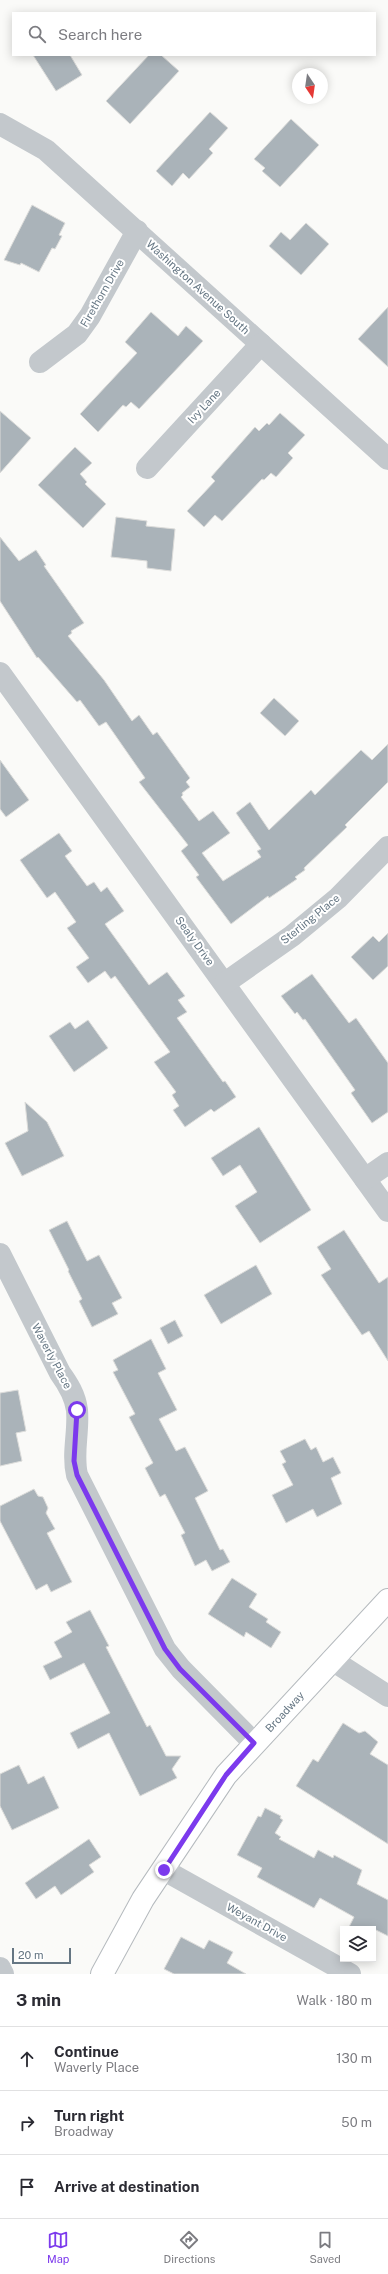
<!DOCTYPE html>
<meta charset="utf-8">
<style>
:root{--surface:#fff;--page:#f7f7f7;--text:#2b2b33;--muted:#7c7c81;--line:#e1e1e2;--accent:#7c3aed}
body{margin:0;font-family:"Public Sans",sans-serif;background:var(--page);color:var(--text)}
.controls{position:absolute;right:12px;bottom:12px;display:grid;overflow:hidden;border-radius:0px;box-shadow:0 2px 10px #0003}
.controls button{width:36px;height:36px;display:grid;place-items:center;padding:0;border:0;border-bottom:1px solid var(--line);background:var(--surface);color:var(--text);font:20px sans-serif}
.compass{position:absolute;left:292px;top:68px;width:36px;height:36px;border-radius:50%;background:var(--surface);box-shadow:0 2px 10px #0003;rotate:167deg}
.scale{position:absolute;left:12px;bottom:10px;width:59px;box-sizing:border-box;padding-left:4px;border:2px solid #657683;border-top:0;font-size:11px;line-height:14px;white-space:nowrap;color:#657683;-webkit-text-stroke:3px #fff;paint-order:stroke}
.stop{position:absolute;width:12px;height:12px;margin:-9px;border:3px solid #7c3aed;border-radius:50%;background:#fff}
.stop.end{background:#7c3aed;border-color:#fff;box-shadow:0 1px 4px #0008}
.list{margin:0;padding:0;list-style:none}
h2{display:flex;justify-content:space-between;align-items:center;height:52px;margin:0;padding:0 16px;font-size:17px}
h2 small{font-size:13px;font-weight:400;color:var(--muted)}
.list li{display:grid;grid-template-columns:26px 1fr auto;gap:12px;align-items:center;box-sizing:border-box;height:64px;padding:0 16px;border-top:1px solid var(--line)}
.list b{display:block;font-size:15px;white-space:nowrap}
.list p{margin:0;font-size:13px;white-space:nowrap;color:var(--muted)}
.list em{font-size:13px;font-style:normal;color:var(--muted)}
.icon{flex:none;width:22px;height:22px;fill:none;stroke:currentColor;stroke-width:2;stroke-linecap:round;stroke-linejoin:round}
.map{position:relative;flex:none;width:388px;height:1974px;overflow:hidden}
.search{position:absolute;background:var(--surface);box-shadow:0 2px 10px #0003;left:12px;right:12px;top:12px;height:44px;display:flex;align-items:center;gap:10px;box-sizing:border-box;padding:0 14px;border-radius:0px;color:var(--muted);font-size:15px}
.sheet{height:244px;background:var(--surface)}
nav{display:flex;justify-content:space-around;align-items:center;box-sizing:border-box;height:56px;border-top:1px solid var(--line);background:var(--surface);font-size:11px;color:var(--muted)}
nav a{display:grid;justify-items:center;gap:2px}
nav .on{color:var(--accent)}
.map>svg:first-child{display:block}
</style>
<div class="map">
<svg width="388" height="1974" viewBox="0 0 388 1974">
<rect width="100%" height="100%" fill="#fafaf8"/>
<g fill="#aab3b9" stroke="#dcdcda">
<path d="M33 55H70L82 75 56 91Z"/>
<path d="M149 55H161L179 71 130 124 106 101Z"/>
<path d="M210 112 228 128 209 149 213 153 189 179 183 173 172 186 156 171Z"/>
<path d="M291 119 319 145 280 187 262 171 265 168 254 159Z"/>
<path d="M32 205 65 223 59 235 62 236 55 249 52 248 39 272 21 263 20 265 4 260Z"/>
<path d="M306 223 329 244 301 275 269 246 281 232 290 240Z"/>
<path d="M388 307V367L358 339Z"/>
<path d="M151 312 178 336 186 326 203 341 139 409 131 402 126 407 123 405 98 432 80 414 137 353 125 342Z"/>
<path d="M0 411 31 438 0 473Z"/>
<path d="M280 413 305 435 288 453 293 458 276 477 271 473 264 480 262 479 222 521 215 515 204 527 187 511 215 481 211 477 255 427 259 431 267 423 269 425Z"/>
<path d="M75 447 92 463 80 474 87 482 85 484 106 504 83 528 38 485Z"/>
<path d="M116 517 147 521 146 526 175 529 171 571 147 568V561L111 557Z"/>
<path d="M0 537 19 561 36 550 46 565 44 566 84 623 71 631 72 633 68 636 104 680 132 721 139 715 153 735 157 732 190 778 186 782 190 787 182 793 183 795 181 797 199 821 213 811 230 833 202 853 223 881 261 857 257 851 261 849 236 813 250 802 269 830 311 790 315 795 361 750 372 760 388 744V782L345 825 347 827 304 868 305 870 295 877 297 879 269 898 268 896 231 924 196 877 199 875 181 851 188 845 139 782 145 778 106 722 99 726 80 700 77 702 38 657 37 658 0 601Z"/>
<path d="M274 698 299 721 285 736 260 713Z"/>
<path d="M0 760 29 800 6 817 0 809Z"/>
<path d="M59 833 72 851 65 856 87 886 94 882 101 892 107 887 124 911 105 924 149 985 167 972 185 996 178 1000 187 1012 177 1018 223 1082 225 1081 236 1097 214 1112 211 1109 185 1127 173 1110 179 1106 172 1095 176 1092 154 1062 170 1052 115 976 111 979 105 971 88 983 76 967 89 958 67 928 76 922 55 892 47 898 20 860Z"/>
<path d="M388 933V966L373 980 351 957 373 936 379 942Z"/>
<path d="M312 974 349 1023 356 1018 388 1063V1112L372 1123 351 1093 355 1090 305 1019 303 1020 297 1012 295 1014 281 996Z"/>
<path d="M88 1020 108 1048 74 1072 49 1036 70 1022 75 1029Z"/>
<path d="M25 1102 47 1122 64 1156 22 1176 5 1143 28 1131Z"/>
<path d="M259 1127 311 1210 260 1243 235 1206 257 1192 240 1165 223 1176 211 1158Z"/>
<path d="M67 1221 87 1261 99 1255 122 1298 112 1303 118 1314 92 1327 79 1301 82 1299 68 1271 69 1270 49 1230Z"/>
<path d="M344 1230 379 1283 388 1277V1361L369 1331 362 1335 321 1275 331 1269 317 1247Z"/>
<path d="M256 1265 272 1294 221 1324 204 1295Z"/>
<path d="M175 1320 183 1336 168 1344 160 1328Z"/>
<path d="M151 1339 166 1369 158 1373 177 1410 159 1419 176 1451 185 1447 208 1491 195 1498 220 1550 223 1549 230 1562 212 1571 206 1560 195 1566 181 1535 185 1533 165 1494 160 1497 145 1468 153 1463 129 1417 135 1414 113 1372 118 1370 113 1360Z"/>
<path d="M18 1390 26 1431 16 1433 22 1461 0 1466V1393Z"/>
<path d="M305 1439 311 1450 316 1447 323 1462 333 1457 341 1473 331 1478 342 1504 317 1517 313 1509 286 1523 272 1495 293 1485 282 1464 286 1462 280 1451Z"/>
<path d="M34 1489 38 1496 43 1497 48 1508 46 1513 55 1529 47 1533 72 1582 51 1592 47 1584 36 1590 0 1521V1506Z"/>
<path d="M232 1578 257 1594 249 1607 268 1619 266 1622 281 1632 271 1648 246 1632 244 1637 208 1614Z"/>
<path d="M90 1610 109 1646 106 1647 147 1727 150 1725 166 1756H181L172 1769 177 1778 140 1796 109 1733 78 1749 70 1733 110 1713 84 1663 50 1680 43 1666 62 1657 54 1642 72 1632 66 1622Z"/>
<path d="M343 1723 359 1733 365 1731 378 1742 370 1754 388 1765V1844L296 1786 313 1759 318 1762Z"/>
<path d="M19 1765 28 1784 44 1776 59 1808 12 1830 0 1806V1774Z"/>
<path d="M265 1808 281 1816 280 1818 283 1820 275 1833 281 1837 279 1839 314 1858 318 1850 333 1858 334 1855 362 1870 357 1884 388 1900V1936L374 1929H348L354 1917 320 1898 314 1908 257 1877 262 1868 237 1855 258 1816 261 1817Z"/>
<path d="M89 1839 101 1857 89 1865 94 1872 61 1895 55 1886 36 1899 25 1883Z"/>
<path d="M181 1937 204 1949 209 1940 233 1952 227 1963 246 1974H174L164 1969Z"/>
</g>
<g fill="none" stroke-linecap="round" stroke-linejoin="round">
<g stroke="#b5babe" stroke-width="24">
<g id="major">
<path id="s1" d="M102 1974 143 1899 226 1775 388 1600"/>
</g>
</g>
<g stroke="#c3c8cc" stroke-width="22">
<path d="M0 124 46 150 388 459"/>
<path d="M40 362 77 334 90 316 137 231"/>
<path d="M147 468 261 344"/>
<path d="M0 673 388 1211"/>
<path d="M225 983 292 936 338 898 388 847"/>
<path d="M365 1179 388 1163"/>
<path d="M0 1254 60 1373C68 1384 75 1395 77 1410 79 1432 72 1453 77 1475L165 1649 181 1669 254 1743"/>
<path d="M332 1660 388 1696"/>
<path d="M164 1870 350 1974"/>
<path d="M0 1968 3 1974"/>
</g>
<use href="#major" stroke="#fff" stroke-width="22"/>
</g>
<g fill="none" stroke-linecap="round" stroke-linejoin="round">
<path stroke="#7c3aed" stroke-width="5" d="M77 1410 74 1461 77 1475 165 1649 180 1669 254 1743 226 1775 164 1870"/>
</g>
<g text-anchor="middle" stroke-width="4" stroke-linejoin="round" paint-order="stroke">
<g font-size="11" fill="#657683" stroke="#fff">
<text transform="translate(198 287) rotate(42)" y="4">Washington Avenue South</text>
<text transform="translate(102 293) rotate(-60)" y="4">Firethorn Drive</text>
<text transform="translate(204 406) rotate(-47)" y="4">Ivy Lane</text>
<text transform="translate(310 919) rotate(-39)" y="4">Sterling Place</text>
<text transform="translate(195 941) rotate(54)" y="4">Sealy Drive</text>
<text transform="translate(52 1356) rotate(62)" y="4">Waverly Place</text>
<text dy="4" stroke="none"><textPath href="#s1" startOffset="321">Broadway</textPath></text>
<text transform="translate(257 1922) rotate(29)" y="4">Weyant Drive</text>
</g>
</g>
</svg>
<div class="controls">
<button><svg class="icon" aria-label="layers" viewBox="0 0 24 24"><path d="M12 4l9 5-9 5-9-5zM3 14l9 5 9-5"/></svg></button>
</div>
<svg class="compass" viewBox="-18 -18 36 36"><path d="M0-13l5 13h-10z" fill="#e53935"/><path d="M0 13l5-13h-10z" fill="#7c7c81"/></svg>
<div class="scale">20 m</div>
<div class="stop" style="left:77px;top:1410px"></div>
<div class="stop end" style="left:164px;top:1870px"></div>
<div class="search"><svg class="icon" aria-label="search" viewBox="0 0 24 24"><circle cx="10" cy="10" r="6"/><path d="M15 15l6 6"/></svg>Search here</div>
</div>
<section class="sheet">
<h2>3 min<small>Walk · 180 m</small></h2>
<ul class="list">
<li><svg class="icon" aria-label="ahead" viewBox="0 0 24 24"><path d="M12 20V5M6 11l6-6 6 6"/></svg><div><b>Continue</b><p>Waverly Place</p></div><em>130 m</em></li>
<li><svg class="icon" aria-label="right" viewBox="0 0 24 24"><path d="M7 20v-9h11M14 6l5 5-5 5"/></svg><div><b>Turn right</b><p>Broadway</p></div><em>50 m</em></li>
<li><svg class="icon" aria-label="arrive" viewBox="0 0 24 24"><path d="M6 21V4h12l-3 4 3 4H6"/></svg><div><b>Arrive at destination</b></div></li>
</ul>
</section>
<nav>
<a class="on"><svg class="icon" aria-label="map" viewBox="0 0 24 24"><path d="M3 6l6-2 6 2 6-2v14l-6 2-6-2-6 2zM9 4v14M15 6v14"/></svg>Map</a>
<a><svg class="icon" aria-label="directions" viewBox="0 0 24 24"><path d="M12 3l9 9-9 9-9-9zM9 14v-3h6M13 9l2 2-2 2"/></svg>Directions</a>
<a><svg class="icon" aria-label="saved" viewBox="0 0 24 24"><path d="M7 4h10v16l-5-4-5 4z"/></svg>Saved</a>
</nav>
